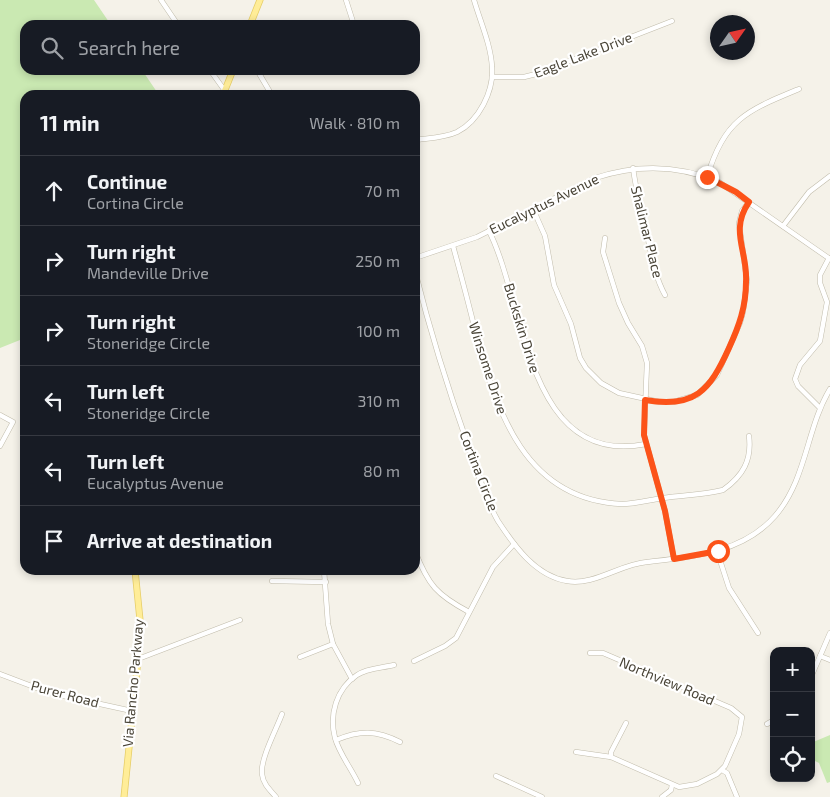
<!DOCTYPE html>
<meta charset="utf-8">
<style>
:root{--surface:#171b24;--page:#242831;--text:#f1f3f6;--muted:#9ea1a6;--line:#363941}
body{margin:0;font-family:"Exo 2",sans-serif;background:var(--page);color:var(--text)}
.controls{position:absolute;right:15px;bottom:15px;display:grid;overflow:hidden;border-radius:10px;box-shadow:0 2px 8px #0003}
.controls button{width:45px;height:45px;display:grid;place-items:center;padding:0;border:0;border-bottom:1px solid var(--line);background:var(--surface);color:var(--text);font:25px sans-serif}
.compass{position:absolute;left:710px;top:15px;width:45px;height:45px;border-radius:50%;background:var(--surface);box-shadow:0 2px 8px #0003;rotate:56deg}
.stop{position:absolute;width:15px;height:15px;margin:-11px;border:4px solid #fc5319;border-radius:50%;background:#fff}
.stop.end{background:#fc5319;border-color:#fff;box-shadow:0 1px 5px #0008}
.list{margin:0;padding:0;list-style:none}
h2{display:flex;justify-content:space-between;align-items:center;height:65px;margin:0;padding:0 20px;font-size:21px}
h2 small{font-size:16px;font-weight:400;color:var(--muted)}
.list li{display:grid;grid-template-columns:32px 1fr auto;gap:15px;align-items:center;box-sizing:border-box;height:70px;padding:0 20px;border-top:1px solid var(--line)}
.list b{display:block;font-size:19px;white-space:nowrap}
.list p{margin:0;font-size:16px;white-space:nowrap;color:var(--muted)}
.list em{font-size:16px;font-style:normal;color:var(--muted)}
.icon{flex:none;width:28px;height:28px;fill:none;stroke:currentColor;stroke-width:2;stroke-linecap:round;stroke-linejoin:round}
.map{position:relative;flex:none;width:830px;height:797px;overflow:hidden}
.search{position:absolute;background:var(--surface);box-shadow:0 2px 8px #0003;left:20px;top:20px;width:400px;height:55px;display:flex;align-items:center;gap:12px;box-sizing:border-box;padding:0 18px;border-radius:15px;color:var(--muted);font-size:19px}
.panel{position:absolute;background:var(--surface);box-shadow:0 2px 8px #0003;left:20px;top:90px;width:400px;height:485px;border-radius:15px}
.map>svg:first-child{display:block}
</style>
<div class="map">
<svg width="830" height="797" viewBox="0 0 830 797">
<rect width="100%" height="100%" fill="#f5f2e9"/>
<g fill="#cae9b2">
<path d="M0 0H94L111 25H25V70H142L159 95H25V338L0 348Z"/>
<path d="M830 735V782L827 783 819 763 811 759V743Z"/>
</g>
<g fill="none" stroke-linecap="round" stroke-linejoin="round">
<g stroke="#c1bcab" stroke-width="5.5">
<g id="minor">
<path d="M161 0 178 25"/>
<path d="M346 0 354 25"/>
<path d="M210 70 225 91"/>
<path d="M257 70 270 92"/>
<path d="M492 77H524L536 74 672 21"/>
<path d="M415 140C429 138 444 138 457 132 479 121 494 91 492 67 491 45 480 21 474 0"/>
<path d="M633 168C636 190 640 206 645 226 651 250 653 273 665 295"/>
<path d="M707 177C725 119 746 111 799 89"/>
<path d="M533 209 545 236 554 285 571 324 580 358 586 368 601 383 619 393 660 402H673L697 395 717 375 740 323 743 312 747 281 739 223 742 211 749 202"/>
<path d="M783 226 809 192 830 176"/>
<path d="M489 231C526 304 526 468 646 444"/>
<path d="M605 238 603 252 619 303 628 323 642 346 647 363 644 435 665 511 674 559"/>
<path d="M453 246C461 275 469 305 476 334 497 412 525 500 622 504 635 504 649 500 663 498 683 495 703 495 723 490 743 476 752 460 749 436"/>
<path d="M415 258 477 237 595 178C637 164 677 164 719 182L830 259"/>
<path d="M415 271C430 331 448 389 469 448 478 472 485 499 498 521 515 547 536 576 567 581 594 586 620 564 647 562 692 557 743 553 775 516 807 479 806 429 830 389"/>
<path d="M820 408 798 386 795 379 800 365 820 341 827 302 820 283V275L829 258"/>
<path d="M0 415 13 422 0 446"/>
<path d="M415 551C428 585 437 595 469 612"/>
<path d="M717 551 729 588 758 633"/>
<path d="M324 570 328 624 333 644 352 679"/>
<path d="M272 581 326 582"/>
<path d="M590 653H603L731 708 742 717 739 734 725 766 717 774 697 784 679 787 611 757V752L626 723"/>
<path d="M820 656 830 660"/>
<path d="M300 657 333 644"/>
<path d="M138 659 240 620"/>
<path d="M414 661 445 646 456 638 493 567 514 544"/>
<path d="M0 674 50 693 132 711"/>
<path d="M811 677 830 633"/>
<path d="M767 724 774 720"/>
<path d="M336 740C360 730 376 730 400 742"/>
<path d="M576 752 611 757"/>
<path d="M722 770 727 773 737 797"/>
<path d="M496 776 542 797"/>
<path d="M358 783C351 768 339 753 335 738 329 715 336 689 357 675 367 668 382 668 394 665"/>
<path d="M276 797C270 790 263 784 262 774 260 759 277 728 282 714"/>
<path d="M662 797 671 790 672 785"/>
</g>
</g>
<g stroke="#e6cd66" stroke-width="7">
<g id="major">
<path d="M250 25 260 0"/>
<path d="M223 95 233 70"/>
<path d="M124 797 138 659 140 620 135 570"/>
</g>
</g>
<use href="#minor" stroke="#fff" stroke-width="4.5"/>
<use href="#major" stroke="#ffed98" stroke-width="5.5"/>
</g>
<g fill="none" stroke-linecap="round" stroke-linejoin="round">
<path stroke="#fc5319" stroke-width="6" d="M707 177 736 192 749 202C729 231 748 251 746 282 746 307 739 326 729 348 710 390 695 409 645 400L644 435 665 511 674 559 718 551"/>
</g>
<g text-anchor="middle" stroke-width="4.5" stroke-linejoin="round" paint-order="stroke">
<g font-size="14" fill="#494437" stroke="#fff">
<text transform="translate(583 55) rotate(-21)" y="5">Eagle Lake Drive</text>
<text transform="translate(544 204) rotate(-26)" y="5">Eucalyptus Avenue</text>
<text transform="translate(647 232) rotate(76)" y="5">Shalimar Place</text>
<text transform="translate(522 328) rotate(73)" y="5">Buckskin Drive</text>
<text transform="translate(488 368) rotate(72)" y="5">Winsome Drive</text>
<text transform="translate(479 471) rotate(69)" y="5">Cortina Circle</text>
<text transform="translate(667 681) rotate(23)" y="5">Northview Road</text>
<text transform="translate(133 683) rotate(-85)" y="5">Via Rancho Parkway</text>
<text transform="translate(65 694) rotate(15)" y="5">Purer Road</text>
</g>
</g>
</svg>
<div class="controls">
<button>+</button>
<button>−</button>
<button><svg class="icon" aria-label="locate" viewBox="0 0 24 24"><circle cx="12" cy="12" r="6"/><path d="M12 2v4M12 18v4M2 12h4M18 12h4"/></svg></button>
</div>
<svg class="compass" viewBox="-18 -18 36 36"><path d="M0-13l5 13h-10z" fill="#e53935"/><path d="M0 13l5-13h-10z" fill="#9ea1a6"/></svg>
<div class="stop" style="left:718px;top:551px"></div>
<div class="stop end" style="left:707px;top:177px"></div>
<div class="search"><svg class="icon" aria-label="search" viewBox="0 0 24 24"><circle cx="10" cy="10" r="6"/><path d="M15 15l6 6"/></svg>Search here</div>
<section class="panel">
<h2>11 min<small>Walk · 810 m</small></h2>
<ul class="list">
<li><svg class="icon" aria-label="ahead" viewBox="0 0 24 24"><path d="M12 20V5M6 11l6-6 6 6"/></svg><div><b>Continue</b><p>Cortina Circle</p></div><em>70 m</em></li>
<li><svg class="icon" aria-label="right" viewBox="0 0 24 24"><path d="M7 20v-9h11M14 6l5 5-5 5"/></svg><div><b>Turn right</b><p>Mandeville Drive</p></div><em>250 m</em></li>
<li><svg class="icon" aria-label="right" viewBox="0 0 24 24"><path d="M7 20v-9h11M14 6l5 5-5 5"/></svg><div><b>Turn right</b><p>Stoneridge Circle</p></div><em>100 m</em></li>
<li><svg class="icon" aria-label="left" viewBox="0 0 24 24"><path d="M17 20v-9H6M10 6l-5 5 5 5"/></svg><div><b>Turn left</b><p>Stoneridge Circle</p></div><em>310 m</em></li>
<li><svg class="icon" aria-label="left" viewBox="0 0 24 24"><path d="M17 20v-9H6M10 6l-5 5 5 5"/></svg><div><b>Turn left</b><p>Eucalyptus Avenue</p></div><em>80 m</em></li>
<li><svg class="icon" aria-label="arrive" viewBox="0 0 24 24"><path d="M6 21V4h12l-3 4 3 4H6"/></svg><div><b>Arrive at destination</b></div></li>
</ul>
</section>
</div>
